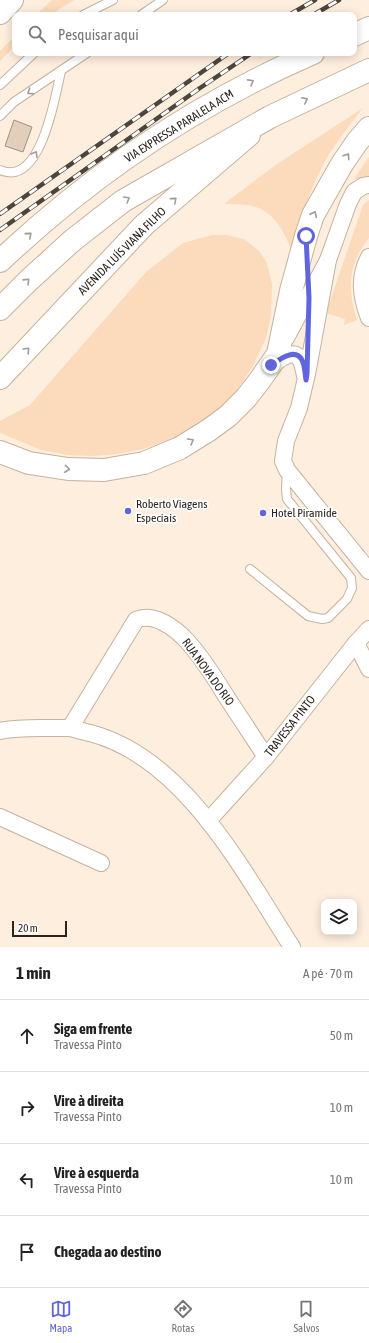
<!DOCTYPE html>
<html lang="pt">
<meta charset="utf-8">
<style>
:root{--surface:#fff;--page:#f2f2f2;--text:#222;--muted:#767676;--line:#e0e0e0;--accent:#6165dd}
body{margin:0;font-family:"Asap Condensed",sans-serif;background:var(--page);color:var(--text)}
.controls{position:absolute;right:12px;bottom:12px;display:grid;overflow:hidden;border-radius:8px;box-shadow:0 2px 10px #0003}
.controls button{width:36px;height:36px;display:grid;place-items:center;padding:0;border:0;border-bottom:1px solid var(--line);background:var(--surface);color:var(--text);font:20px sans-serif}
.scale{position:absolute;left:12px;bottom:10px;width:55px;box-sizing:border-box;padding-left:4px;border:2px solid #2b241d;border-top:0;font-size:11px;line-height:14px;white-space:nowrap;color:#2b241d;-webkit-text-stroke:3px #fefefe;paint-order:stroke}
.stop{position:absolute;width:12px;height:12px;margin:-9px;border:3px solid #6165dd;border-radius:50%;background:#fff}
.stop.end{background:#6165dd;border-color:#fff;box-shadow:0 1px 4px #0008}
.list{margin:0;padding:0;list-style:none}
h2{display:flex;justify-content:space-between;align-items:center;height:52px;margin:0;padding:0 16px;font-size:17px}
h2 small{font-size:13px;font-weight:400;color:var(--muted)}
.list li{display:grid;grid-template-columns:26px 1fr auto;gap:12px;align-items:center;box-sizing:border-box;height:72px;padding:0 16px;border-top:1px solid var(--line)}
.list b{display:block;font-size:15px;white-space:nowrap}
.list p{margin:0;font-size:13px;white-space:nowrap;color:var(--muted)}
.list em{font-size:13px;font-style:normal;color:var(--muted)}
.icon{flex:none;width:22px;height:22px;fill:none;stroke:currentColor;stroke-width:2;stroke-linecap:round;stroke-linejoin:round}
.map{position:relative;flex:none;width:369px;height:947px;overflow:hidden}
.search{position:absolute;background:var(--surface);box-shadow:0 2px 10px #0003;left:12px;right:12px;top:12px;height:44px;display:flex;align-items:center;gap:10px;box-sizing:border-box;padding:0 14px;border-radius:8px;color:var(--muted);font-size:15px}
.sheet{height:340px;background:var(--surface)}
nav{display:flex;justify-content:space-around;align-items:center;box-sizing:border-box;height:56px;border-top:1px solid var(--line);background:var(--surface);font-size:11px;color:var(--muted)}
nav a{display:grid;justify-items:center;gap:2px}
nav .on{color:var(--accent)}
.map>svg:first-child{display:block}
</style>
<div class="map">
<svg width="369" height="947" viewBox="0 0 369 947">
<rect width="100%" height="100%" fill="#feeede"/>
<g fill="#fbdbbb">
<path d="M52 0H74L50 15H36Z"/>
<path d="M15 36V46L0 61V51Z"/>
<path d="M363 108C348 127 332 147 321 169 307 196 300 224 293 254 284 231 274 209 247 205 240 204 232 204 224 204L277 164Z"/>
<path d="M369 157V177L354 179Z"/>
<path d="M369 200V238C348 263 347 290 357 320L344 325 345 319 326 313 363 205Z"/>
<path d="M212 235H226L244 239 259 251 267 263 272 284 271 316 266 338 254 364 235 394 208 419 175 438 143 449 118 454 92 456 68 455 41 450 0 433V421L30 405 146 272 183 243Z"/>
</g>
<path fill="#e2cebb" stroke="#a3917e" d="M14 120 32 127 23 152 5 146Z"/>
<g fill="none" stroke-linecap="round" stroke-linejoin="round">
<g stroke="#c5b29f" stroke-width="10">
<g id="service">
<path d="M83 15 113 0"/>
<path d="M141 15 163 0"/>
<path d="M0 85 34 53"/>
<path d="M0 116 14 102 87 53"/>
<path d="M0 170C41 188 55 97 61 71"/>
<path d="M250 569 308 616 322 619 328 618 347 599 352 588 351 578 287 499 286 489 287 470"/>
</g>
</g>
<g stroke="#c5b29f" stroke-width="18">
<g id="minor">
<path d="M369 257C358 277 361 297 369 318"/>
<path d="M328 260 307 374 299 408 286 441 283 461 287 470 369 571"/>
<path d="M286 338 328 260 348 204 354 192 363 186 369 185"/>
<path d="M271 365C292 351 300 347 305 376"/>
<path d="M356 643 369 669"/>
<path d="M70 728 136 620C154 612 175 628 187 641 201 656 213 675 224 693 238 714 252 736 266 757"/>
<path d="M0 731C14 728 28 728 42 728 51 728 61 728 70 728 76 729 84 732 90 733 184 757 243 871 292 947"/>
<path d="M0 817 101 863"/>
<path d="M208 821 266 757 356 643 369 629"/>
</g>
</g>
<g stroke="#c5b29f" stroke-width="24">
<g id="secondary">
<path d="M354 35 369 28"/>
<path d="M0 261C91 175 198 103 313 53"/>
<path d="M0 378 144 225 249 135"/>
</g>
</g>
<g stroke="#c5b29f" stroke-width="24">
<g id="trunk">
<path d="M0 13 12 0"/>
<path d="M0 309 29 280 73 240 123 201 270 117 369 70"/>
<path d="M0 452 29 463 68 469 104 470 144 463 180 448 209 430 228 416 246 398 260 380 278 354 291 291 306 236 313 215 342 164 357 142 369 128"/>
</g>
</g>
<use href="#service" stroke="#fff" stroke-width="8"/>
<use href="#minor" stroke="#fff" stroke-width="16"/>
<use href="#secondary" stroke="#fff" stroke-width="22"/>
<use href="#trunk" stroke="#fff" stroke-width="22"/>
<g stroke="#4d453c" stroke-width="4.5">
<g id="rail">
<path d="M289 15 315 0"/>
<path d="M313 15 339 0"/>
<path d="M0 214 229 53"/>
<path d="M0 230 200 88 252 53"/>
</g>
</g>
<use href="#rail" stroke="#fefefe" stroke-width="3" stroke-dasharray="9" stroke-linecap="butt"/>
</g>
<defs><path id="oneway-chevron" d="M-2-3.5L2.5 0L-2 3.5" fill="none" stroke-width="1.6" stroke-linecap="round" stroke-linejoin="round"/></defs>
<g stroke="#a09c99">
<use href="#oneway-chevron" transform="translate(251 82) rotate(-29)"/>
<use href="#oneway-chevron" transform="translate(30 92) rotate(146)"/>
<use href="#oneway-chevron" transform="translate(305 100) rotate(-26)"/>
<use href="#oneway-chevron" transform="translate(35 154) rotate(-59)"/>
<use href="#oneway-chevron" transform="translate(347 156) rotate(-56)"/>
<use href="#oneway-chevron" transform="translate(127 199) rotate(-31)"/>
<use href="#oneway-chevron" transform="translate(174 200) rotate(-41)"/>
<use href="#oneway-chevron" transform="translate(314 214) rotate(-65)"/>
<use href="#oneway-chevron" transform="translate(29 235) rotate(-41)"/>
<use href="#oneway-chevron" transform="translate(27 281) rotate(-44)"/>
<use href="#oneway-chevron" transform="translate(27 350) rotate(-47)"/>
<use href="#oneway-chevron" transform="translate(191 441) rotate(-31)"/>
<use href="#oneway-chevron" transform="translate(67 469) rotate(6)"/>
</g>
<g fill="none" stroke-linecap="round" stroke-linejoin="round">
<path stroke="#6165dd" stroke-width="5" d="M271 365C279 360 295 347 302 360 305 366 305 374 306 380L307 374 309 298 306 236"/>
</g>
<g fill="#6165dd" stroke="#fefefe" stroke-width="1.5">
<circle cx="128" cy="511" r="4"/>
<circle cx="263" cy="513" r="4"/>
</g>
<g text-anchor="middle" stroke-width="3.5" stroke-linejoin="round" paint-order="stroke">
<g font-size="12" fill="#2b241d" stroke="#fefefe">
<text transform="translate(179 126) rotate(-32)" y="4">VIA EXPRESSA PARALELA ACM</text>
<text transform="translate(122 251) rotate(-45)" y="4">AVENIDA LUÍS VIANA FILHO</text>
<text transform="translate(208 672) rotate(54)" y="4">RUA NOVA DO RIO</text>
<text transform="translate(290 726) rotate(-52)" y="4">TRAVESSA PINTO</text>
</g>
<g font-size="12" fill="#2b241d" stroke="#fefefe" text-anchor="start">
<text x="136" y="508">Roberto Viagens<tspan x="136" dy="14">Especiais</tspan></text>
<text x="271" y="517">Hotel Piramide</text>
</g>
</g>
</svg>
<div class="controls">
<button><svg class="icon" aria-label="layers" viewBox="0 0 24 24"><path d="M12 4l9 5-9 5-9-5zM3 14l9 5 9-5"/></svg></button>
</div>
<div class="scale">20 m</div>
<div class="stop" style="left:306px;top:236px"></div>
<div class="stop end" style="left:271px;top:365px"></div>
<div class="search"><svg class="icon" aria-label="search" viewBox="0 0 24 24"><circle cx="10" cy="10" r="6"/><path d="M15 15l6 6"/></svg>Pesquisar aqui</div>
</div>
<section class="sheet">
<h2>1 min<small>A pé · 70 m</small></h2>
<ul class="list">
<li><svg class="icon" aria-label="ahead" viewBox="0 0 24 24"><path d="M12 20V5M6 11l6-6 6 6"/></svg><div><b>Siga em frente</b><p>Travessa Pinto</p></div><em>50 m</em></li>
<li><svg class="icon" aria-label="right" viewBox="0 0 24 24"><path d="M7 20v-9h11M14 6l5 5-5 5"/></svg><div><b>Vire à direita</b><p>Travessa Pinto</p></div><em>10 m</em></li>
<li><svg class="icon" aria-label="left" viewBox="0 0 24 24"><path d="M17 20v-9H6M10 6l-5 5 5 5"/></svg><div><b>Vire à esquerda</b><p>Travessa Pinto</p></div><em>10 m</em></li>
<li><svg class="icon" aria-label="arrive" viewBox="0 0 24 24"><path d="M6 21V4h12l-3 4 3 4H6"/></svg><div><b>Chegada ao destino</b></div></li>
</ul>
</section>
<nav>
<a class="on"><svg class="icon" aria-label="map" viewBox="0 0 24 24"><path d="M3 6l6-2 6 2 6-2v14l-6 2-6-2-6 2zM9 4v14M15 6v14"/></svg>Mapa</a>
<a><svg class="icon" aria-label="directions" viewBox="0 0 24 24"><path d="M12 3l9 9-9 9-9-9zM9 14v-3h6M13 9l2 2-2 2"/></svg>Rotas</a>
<a><svg class="icon" aria-label="saved" viewBox="0 0 24 24"><path d="M7 4h10v16l-5-4-5 4z"/></svg>Salvos</a>
</nav>
